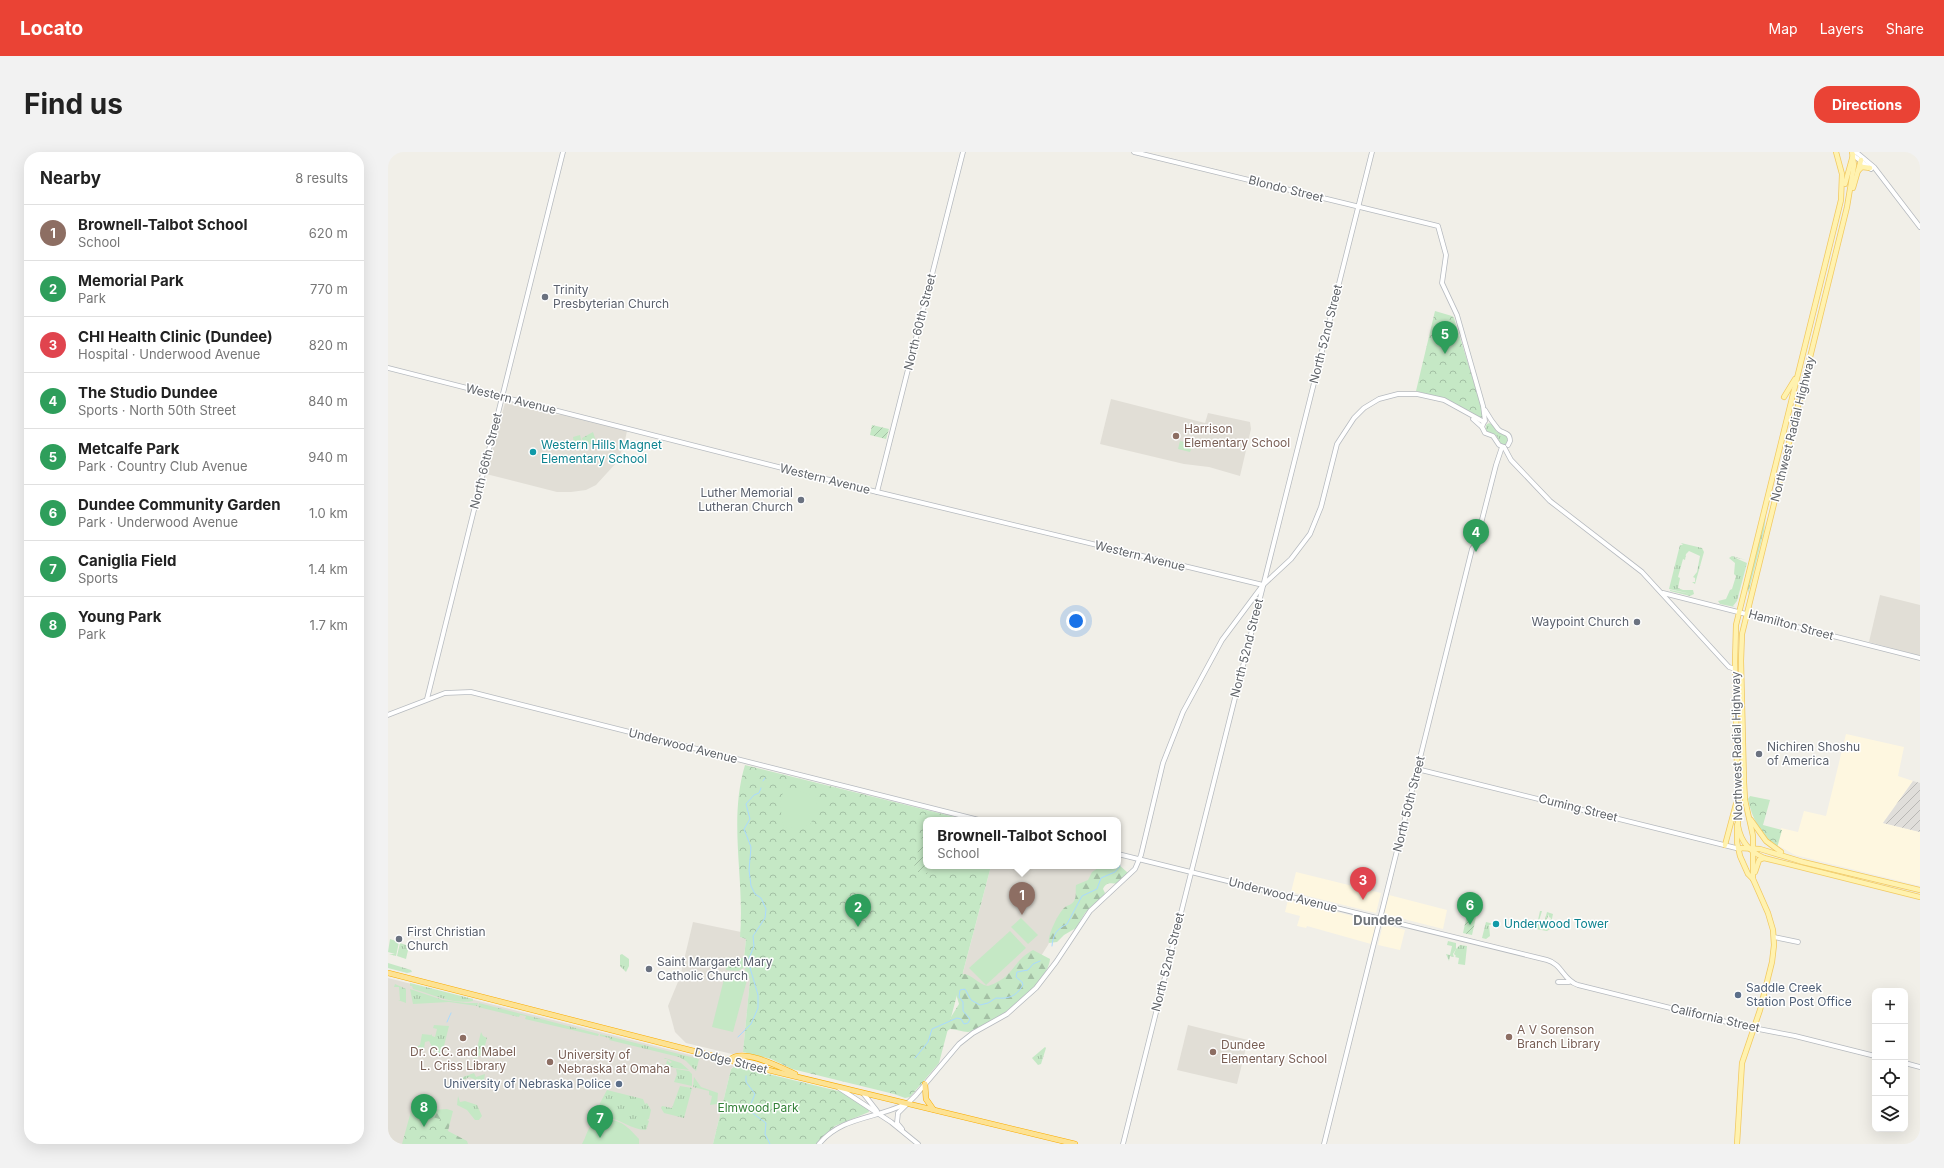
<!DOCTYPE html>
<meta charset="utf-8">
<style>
:root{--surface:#fff;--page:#f2f2f2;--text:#222;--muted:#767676;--line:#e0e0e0;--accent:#ea4335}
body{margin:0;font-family:Inter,sans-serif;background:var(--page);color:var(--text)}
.controls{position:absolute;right:12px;bottom:12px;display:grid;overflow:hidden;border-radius:8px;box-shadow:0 4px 16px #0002}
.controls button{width:36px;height:36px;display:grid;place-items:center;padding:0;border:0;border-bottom:1px solid var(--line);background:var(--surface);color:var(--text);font:20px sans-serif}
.you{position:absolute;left:688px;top:469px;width:14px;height:14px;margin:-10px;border:3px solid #fff;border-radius:50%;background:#1a73e8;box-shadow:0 0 0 6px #1a73e833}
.badge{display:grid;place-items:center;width:26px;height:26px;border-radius:50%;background:var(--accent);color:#fff;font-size:13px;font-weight:700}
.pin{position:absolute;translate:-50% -33px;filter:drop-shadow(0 1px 2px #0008)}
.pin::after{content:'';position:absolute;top:21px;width:14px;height:12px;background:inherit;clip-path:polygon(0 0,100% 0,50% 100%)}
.popup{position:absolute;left:535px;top:665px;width:198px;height:52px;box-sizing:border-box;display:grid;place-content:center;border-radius:8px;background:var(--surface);filter:drop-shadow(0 1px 3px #0005);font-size:13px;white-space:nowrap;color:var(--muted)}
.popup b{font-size:15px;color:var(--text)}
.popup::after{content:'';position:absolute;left:50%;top:100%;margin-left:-8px;border:8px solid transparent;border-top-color:var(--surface)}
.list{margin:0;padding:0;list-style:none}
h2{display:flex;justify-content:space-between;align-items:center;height:52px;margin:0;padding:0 16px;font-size:17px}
h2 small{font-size:13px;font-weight:400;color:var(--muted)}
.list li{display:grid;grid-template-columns:26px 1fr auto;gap:12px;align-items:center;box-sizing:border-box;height:56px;padding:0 16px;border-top:1px solid var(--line)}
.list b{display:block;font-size:15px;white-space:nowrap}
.list p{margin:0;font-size:13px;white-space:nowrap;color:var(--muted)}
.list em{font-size:13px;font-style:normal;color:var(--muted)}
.icon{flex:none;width:22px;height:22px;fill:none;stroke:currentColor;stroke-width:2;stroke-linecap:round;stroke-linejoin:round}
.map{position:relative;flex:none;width:1532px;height:992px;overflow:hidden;border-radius:16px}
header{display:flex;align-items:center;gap:24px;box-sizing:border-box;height:56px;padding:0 20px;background:var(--accent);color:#fff}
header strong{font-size:19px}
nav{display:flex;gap:22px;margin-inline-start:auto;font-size:14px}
.intro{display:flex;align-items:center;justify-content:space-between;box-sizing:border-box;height:96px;padding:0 24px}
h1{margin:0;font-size:28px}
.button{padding:10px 18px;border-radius:16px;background:var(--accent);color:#fff;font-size:14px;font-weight:700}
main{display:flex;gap:24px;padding:0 24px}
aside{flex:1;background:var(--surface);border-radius:16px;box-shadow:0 4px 16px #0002}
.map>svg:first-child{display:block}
</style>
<header>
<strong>Locato</strong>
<nav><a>Map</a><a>Layers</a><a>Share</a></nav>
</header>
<div class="intro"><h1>Find us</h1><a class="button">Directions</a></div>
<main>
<aside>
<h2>Nearby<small>8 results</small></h2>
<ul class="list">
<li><span class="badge" style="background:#8d6e63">1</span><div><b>Brownell-Talbot School</b><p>School</p></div><em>620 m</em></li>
<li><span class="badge" style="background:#2e9e5b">2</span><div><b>Memorial Park</b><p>Park</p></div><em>770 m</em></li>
<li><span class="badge" style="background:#e0444e">3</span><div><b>CHI Health Clinic (Dundee)</b><p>Hospital · Underwood Avenue</p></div><em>820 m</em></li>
<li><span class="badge" style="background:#2e9e5b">4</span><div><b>The Studio Dundee</b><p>Sports · North 50th Street</p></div><em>840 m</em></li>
<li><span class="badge" style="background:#2e9e5b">5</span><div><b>Metcalfe Park</b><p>Park · Country Club Avenue</p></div><em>940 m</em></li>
<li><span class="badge" style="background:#2e9e5b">6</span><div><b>Dundee Community Garden</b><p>Park · Underwood Avenue</p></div><em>1.0 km</em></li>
<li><span class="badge" style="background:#2e9e5b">7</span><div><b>Caniglia Field</b><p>Sports</p></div><em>1.4 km</em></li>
<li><span class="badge" style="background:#2e9e5b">8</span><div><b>Young Park</b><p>Park</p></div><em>1.7 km</em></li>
</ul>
</aside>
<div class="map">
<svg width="1532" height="992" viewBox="0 0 1532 992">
<defs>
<pattern id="industrial-furrows" width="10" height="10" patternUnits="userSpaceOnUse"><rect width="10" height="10" fill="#e0deda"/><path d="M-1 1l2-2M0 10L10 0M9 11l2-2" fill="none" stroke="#b9b8b5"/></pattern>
<pattern id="grass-tufts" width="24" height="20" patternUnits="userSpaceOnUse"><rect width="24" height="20" fill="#c5e8c5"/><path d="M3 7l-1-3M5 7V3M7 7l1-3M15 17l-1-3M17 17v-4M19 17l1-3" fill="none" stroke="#a3c0a4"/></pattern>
<pattern id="forest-firs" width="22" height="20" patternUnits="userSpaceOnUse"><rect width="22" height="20" fill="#c5e8c5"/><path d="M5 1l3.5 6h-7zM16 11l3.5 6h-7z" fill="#a3c0a4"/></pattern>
<pattern id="park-crowns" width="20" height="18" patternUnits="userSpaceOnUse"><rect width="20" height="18" fill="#c5e8c5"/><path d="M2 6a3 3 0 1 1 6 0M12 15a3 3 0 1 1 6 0" fill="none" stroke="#a3c0a4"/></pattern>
<pattern id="garden-furrows" width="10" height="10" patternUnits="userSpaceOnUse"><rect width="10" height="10" fill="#c5e8c5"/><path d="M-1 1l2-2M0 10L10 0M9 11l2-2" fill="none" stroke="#a3c0a4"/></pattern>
</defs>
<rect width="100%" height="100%" fill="#f1efe8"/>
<g fill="#fef7e0">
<path d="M1458 582 1516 595 1510 624 1525 629 1495 671 1532 680V734L1407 703 1389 693 1393 676 1410 680 1416 659 1438 664Z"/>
<path d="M908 720 993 741 988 761 903 740Z"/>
<path d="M1001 743 1059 758 1055 777 996 762Z"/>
<path d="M900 748 989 770 983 792 919 774 918 776 909 774 912 764 897 760Z"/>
<path d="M995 772 1017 778 1012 798 990 793Z"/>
</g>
<path fill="url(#industrial-furrows)" d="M1525 629 1532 631V680L1495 671Z"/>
<g fill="#e1ded6">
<path d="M723 247 817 271 820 261 862 270 863 277 852 324 821 315 796 312 712 292Z"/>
<path d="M117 251 167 263 175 262 239 279 236 293 229 310 208 333 198 338 183 340H169L98 322Z"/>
<path d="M1492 443 1532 453V504L1481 490Z"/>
<path d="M603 714H715L668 775 660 793 653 804 613 833 598 835 573 828Z"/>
<path d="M305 770 353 780 352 785 358 787 356 806 362 827 355 900 344 902 298 891 287 880 280 854 292 825Z"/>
<path d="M0 826 346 914 343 917 325 992H0Z"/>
<path d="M800 873 860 888 849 932 789 918Z"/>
</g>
<g fill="url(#grass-tufts)">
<path d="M1101 271 1105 273 1109 280 1119 284 1120 288 1118 292H1113L1108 283 1098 279V273Z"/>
<path d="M1378 362 1376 379 1360 442V434Z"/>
<path d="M1293 391 1314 396 1316 400 1307 432 1304 430H1307V426L1305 425 1309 420 1312 404 1301 399 1298 402 1297 408 1295 407 1290 425 1292 426 1290 436 1295 438H1305L1306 442 1302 444 1282 439V438L1303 442 1281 437 1292 393H1295Z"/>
<path d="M1344 404 1358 408 1345 405 1359 411 1349 449 1345 454 1347 455 1332 452 1330 449 1338 447 1342 438 1344 437 1348 424 1346 422 1347 411 1341 406Z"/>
<path d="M1152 759H1154L1150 772H1152L1153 770 1156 771 1159 760 1165 762 1163 771H1161L1163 766 1161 765V762L1157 771 1163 772 1162 777 1159 779 1148 777Z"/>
<path d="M1098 770 1106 772 1101 773 1102 784 1098 787 1094 786Z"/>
<path d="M2 787 11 790 8 804 1 802H7L0 800Z"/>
<path d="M1060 789 1068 791V797L1072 793 1079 794 1077 813 1070 812 1071 806 1067 805 1068 804 1066 802 1068 797 1065 802 1066 805 1062 804 1061 809 1058 802 1062 803 1064 794 1059 793Z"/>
<path d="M12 791 21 794 18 807 9 804Z"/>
<path d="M234 802 241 807V814L238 820 232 814V803Z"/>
<path d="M0 811 23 818 24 820 19 821 0 816Z"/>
<path d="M22 831 85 847V849C65 853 44 842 25 837L24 834H22Z"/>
<path d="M7 832 18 837V851L10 848H12L11 835H6Z"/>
<path d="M22 837 55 848 78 851H90L89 854 61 850 25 852Z"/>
<path d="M91 851 211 882 210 884 214 885 137 867 138 864 132 863 131 865 90 855Z"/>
<path d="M46 873 61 874 54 902 48 900V898L47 900 41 889 37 890 36 897 28 895 32 893 34 882 43 883 44 882V884L47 885 49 877 45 876Z"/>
<path d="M93 880 95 884 99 886 95 901 86 908Z"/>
<path d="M212 882 311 907 308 919 298 909 291 905 221 888 222 886 212 884Z"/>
<path d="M657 895 658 896 653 912 650 913 644 906Z"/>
<path d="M277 906 293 911 301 918 286 916 278 913 279 908 282 911 284 910 279 907H276Z"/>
<path d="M288 917 301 919 304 922V934L286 930 289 922Z"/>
<path d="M86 921 88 925 97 922 96 928 93 930 81 925 76 928 75 933 73 934 75 925Z"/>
<path d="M306 925 313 935 330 941 329 952 322 953 324 944 321 943V939L305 935Z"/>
<path d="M292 934 304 936 296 966 276 961 273 956 274 954 284 956Z"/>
<path d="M219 938 255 947 257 952 259 951 263 958 261 967 259 968 261 969 258 978C240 978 229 961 209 967L212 951Z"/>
<path d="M70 944 72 950 77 949 89 953 94 964 91 968H87L79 958 69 953Z"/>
</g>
<g fill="url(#forest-firs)">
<path d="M730 712 740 721 739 723 730 732C723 731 718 730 715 737L717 741 716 743 697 761 688 776 676 783 669 790 661 791C659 784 670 762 676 756 679 753 684 753 686 749 689 744 687 739 688 733L700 728 704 720 713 714H730Z"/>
<path d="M645 798 662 807C661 831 603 876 580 880 574 880 568 877 562 877L558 880 563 865 571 852 568 842 571 822C584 820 588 832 600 834 627 825 624 809 645 798Z"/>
<path d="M30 951 40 958 59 957 65 959 60 979 79 989 80 992H47L27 961V952Z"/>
</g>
<g fill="url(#park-crowns)">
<path d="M1047 159 1064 164 1066 166 1096 263 1095 269 1059 248 1028 239Z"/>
<path d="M205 280 208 289 196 295 194 286Z"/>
<path d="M792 289 805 292 802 300 790 297Z"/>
<path d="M357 613 579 668H538V714H603L551 911 522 945 517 946 506 942 404 917 383 907 355 900 362 827 358 824 357 815 350 819 338 818 339 807 356 806 358 787 352 785C357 727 340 670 357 613Z"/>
<path d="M1362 644 1382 648 1375 673 1394 678 1389 696C1373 683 1364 667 1360 647Z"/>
<path d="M347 914 454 940 480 956 481 960 447 974 428 992H325L343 917Z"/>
<path d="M23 959 55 968 51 982 78 989 77 992H14Z"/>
</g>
<g fill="url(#garden-furrows)">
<path d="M484 273 501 277 498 287 482 283Z"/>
<path d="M536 677H538V714H541L539 722 525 719Z"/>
<path d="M1079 763 1088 765 1084 783 1075 781Z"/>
</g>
<g fill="#c5e8c5">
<path d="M192 283 195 296 187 298 185 285Z"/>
<path d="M400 635 427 644 430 657 422 673 396 676C394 664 388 644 400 635Z"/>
<path d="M633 766 650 783 640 792 623 775Z"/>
<path d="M622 779 638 796 598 833 581 816Z"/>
<path d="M337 823 359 828 345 880 324 875Z"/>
<path d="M215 967C233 967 240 975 251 987V992H194C201 980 198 972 215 967Z"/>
</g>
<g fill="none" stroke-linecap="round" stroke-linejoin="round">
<g stroke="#aadaff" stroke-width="1">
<path d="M375 629 377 626"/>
<path d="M664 794C665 782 669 777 679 772L694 744 709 737 713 726 727 720 732 714"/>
<path d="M59 870 63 861"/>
<path d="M350 885 363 872 370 856V843L360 809 366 794 365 784 377 766 378 757 373 746 367 742 363 734 361 718 363 695 356 677 362 667 358 652 366 643 371 641 373 636"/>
<path d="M527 906 540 890 544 877 569 866 573 867 576 872 580 871 582 867 575 859V850L571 845 572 838 577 837 583 848 592 853 600 851 608 846C620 847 628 845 635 833L634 830 628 825 629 820 640 818 645 812 652 809"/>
<path d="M358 924V930L367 942 362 954 363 960 378 971 377 982 382 992"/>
</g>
<g stroke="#b6babf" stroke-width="5.5">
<g id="secondary">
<path d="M746 0 1050 74 1058 103 1054 131 1069 163 1095 254 1097 269"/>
<path d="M1468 0 1486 15 1532 75"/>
<path d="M1466 1 1465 3 1483 17"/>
<path d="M0 216 489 340 875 433"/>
<path d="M1097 258C1101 265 1105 271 1110 277 1114 282 1122 279 1122 289L1120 293"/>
<path d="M1085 267 1094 275"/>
<path d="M1096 270 1094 275 1097 281 1105 284 1111 293 1116 295"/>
<path d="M1116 295 1123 308 1162 349 1254 420 1341 515 1347 517"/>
<path d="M489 340 575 0"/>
<path d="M1275 441 1532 506"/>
<path d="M39 547 175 0"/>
<path d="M0 563 57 541 83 540 591 668"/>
<path d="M1029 617 1352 697"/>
<path d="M730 702 1159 808C1174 812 1175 828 1190 833L1355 874 1407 884 1487 904"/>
<path d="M1386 785 1410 790"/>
<path d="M1170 830H1181"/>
<path d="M1517 911 1532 915"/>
<path d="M451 936 503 970 530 992"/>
<path d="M475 941 489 959"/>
<path d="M514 977 509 971 510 961 528 943 571 892 585 881 619 862 648 836 668 810 702 759 747 717 753 703 775 611 795 560 834 488 875 433 903 407 922 382 933 355 949 292 966 266 976 256 991 247 1010 242H1029L1056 248 1096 270"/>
<path d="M431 992C453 965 486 967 515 953"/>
<path d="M735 992 984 0"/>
<path d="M936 992 1084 397 1088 391 1108 313 1114 295"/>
</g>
</g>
<g stroke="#f2c960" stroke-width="6">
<g id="primary">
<path d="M1448 0 1454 22 1453 48 1348 473 1347 510 1350 674C1353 690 1361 699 1376 706L1532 745"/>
<path d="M1470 19 1474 15 1482 16"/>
<path d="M1457 32 1465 3"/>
<path d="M1465 36 1473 8"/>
<path d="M1396 245 1407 227"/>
<path d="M1363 668 1378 689 1393 700"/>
<path d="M1337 693 1348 652"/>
<path d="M1350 696 1372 697 1415 710 1532 738"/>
<path d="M1367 720 1371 708 1376 706"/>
<path d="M1365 727V684L1357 648 1356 630 1353 509 1354 482 1459 55 1466 13 1464 0"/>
<path d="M1349 992 1354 911 1372 858 1384 810 1386 793 1385 778 1380 761 1365 727 1360 722 1352 704 1349 690V673"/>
</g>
</g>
<g stroke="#f9ab00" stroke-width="6">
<g id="highway">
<path d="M0 821 368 915 687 992"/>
<path d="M342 908C354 895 394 916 407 922"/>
<path d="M537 932 538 947 545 957"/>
</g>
</g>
<use href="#secondary" stroke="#fff" stroke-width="4"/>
<use href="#primary" stroke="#fff2af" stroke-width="4.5"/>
<use href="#highway" stroke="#fde293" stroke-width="5"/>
</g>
<g fill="#6b7280" stroke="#fff" stroke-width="1.5">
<circle cx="157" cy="145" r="4"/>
<circle cx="413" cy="348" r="4"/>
<circle cx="1249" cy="470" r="4"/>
<circle cx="1371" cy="602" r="4"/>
<circle cx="11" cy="787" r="4"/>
<circle cx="261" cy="817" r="4"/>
</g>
<g fill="#8d6e63" stroke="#fff" stroke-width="1.5">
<circle cx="788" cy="284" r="4"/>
<circle cx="1121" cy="885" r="4"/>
<circle cx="75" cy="886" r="4"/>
<circle cx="825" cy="900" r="4"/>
<circle cx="162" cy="910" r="4"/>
</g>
<g fill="#0f9aa8" stroke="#fff" stroke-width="1.5">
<circle cx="145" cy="300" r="4"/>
<circle cx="1108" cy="772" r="4"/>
</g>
<g fill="#5c6f8a" stroke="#fff" stroke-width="1.5">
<circle cx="1350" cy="843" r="4"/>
<circle cx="231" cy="932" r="4"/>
</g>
<g text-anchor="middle" stroke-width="3" stroke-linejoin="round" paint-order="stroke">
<g font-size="12" fill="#5f6368" stroke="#fff">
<text transform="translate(898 37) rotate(14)" y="4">Blondo Street</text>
<text transform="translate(532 170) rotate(-76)" y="4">North 60th Street</text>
<text transform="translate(938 182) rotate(-76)" y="4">North 52nd Street</text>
<text transform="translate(123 247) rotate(14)" y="4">Western Avenue</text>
<text transform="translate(1405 277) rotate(-76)" y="4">Northwest Radial Highway</text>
<text transform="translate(98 309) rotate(-76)" y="4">North 66th Street</text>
<text transform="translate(437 327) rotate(14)" y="4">Western Avenue</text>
<text transform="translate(752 404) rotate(14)" y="4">Western Avenue</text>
<text transform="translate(1403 473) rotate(15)" y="4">Hamilton Street</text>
<text transform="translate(859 496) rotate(-76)" y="4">North 52nd Street</text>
<text transform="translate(295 594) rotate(14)" y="4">Underwood Avenue</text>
<text transform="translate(1349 594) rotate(-91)" y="4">Northwest Radial Highway</text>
<text transform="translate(1021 652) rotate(-76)" y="4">North 50th Street</text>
<text transform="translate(1190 656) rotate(14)" y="4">Cuming Street</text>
<text transform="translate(895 743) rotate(14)" y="4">Underwood Avenue</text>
<text transform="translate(780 810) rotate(-76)" y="4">North 52nd Street</text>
<text transform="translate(1327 866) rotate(13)" y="4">California Street</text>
<text transform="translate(343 909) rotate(14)" y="4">Dodge Street</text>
</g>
<g font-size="12" fill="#5b616d" stroke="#fff" text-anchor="start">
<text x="165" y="142">Trinity<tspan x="165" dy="14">Presbyterian Church</tspan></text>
<text x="405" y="345" text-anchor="end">Luther Memorial<tspan x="405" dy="14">Lutheran Church</tspan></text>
<text x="1241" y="474" text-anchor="end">Waypoint Church</text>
<text x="1379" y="599">Nichiren Shoshu<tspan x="1379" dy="14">of America</tspan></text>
<text x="19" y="784">First Christian<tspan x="19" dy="14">Church</tspan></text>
<text x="269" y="814">Saint Margaret Mary<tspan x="269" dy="14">Catholic Church</tspan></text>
</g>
<g font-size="12" fill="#785e54" stroke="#fff" text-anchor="start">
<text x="796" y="281">Harrison<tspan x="796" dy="14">Elementary School</tspan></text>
<text x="1129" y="882">A V Sorenson<tspan x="1129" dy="14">Branch Library</tspan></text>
<text x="833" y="897">Dundee<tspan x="833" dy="14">Elementary School</tspan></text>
<text x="75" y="904" text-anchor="middle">Dr. C.C. and Mabel<tspan x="75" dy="14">L. Criss Library</tspan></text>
<text x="170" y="907">University of<tspan x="170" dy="14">Nebraska at Omaha</tspan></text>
</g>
<g font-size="12" fill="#0d838f" stroke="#fff" text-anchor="start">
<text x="153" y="297">Western Hills Magnet<tspan x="153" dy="14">Elementary School</tspan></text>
<text x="1116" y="776">Underwood Tower</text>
</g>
<g font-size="12" fill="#4e5e75" stroke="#fff" text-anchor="start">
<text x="1358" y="840">Saddle Creek<tspan x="1358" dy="14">Station Post Office</tspan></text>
<text x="223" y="936" text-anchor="end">University of Nebraska Police</text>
</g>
<g font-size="12" fill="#348238" stroke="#fff">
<text x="370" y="960">Elmwood Park</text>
</g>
<g font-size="13" font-weight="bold" fill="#70757a" stroke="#fff">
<text x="990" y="773">Dundee</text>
</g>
</g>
</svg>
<div class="controls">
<button>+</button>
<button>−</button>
<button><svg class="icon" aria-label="locate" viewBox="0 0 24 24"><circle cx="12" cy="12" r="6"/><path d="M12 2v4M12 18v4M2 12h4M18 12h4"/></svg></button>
<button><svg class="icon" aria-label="layers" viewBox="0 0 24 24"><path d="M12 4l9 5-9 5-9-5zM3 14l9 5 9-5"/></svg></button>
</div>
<div class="you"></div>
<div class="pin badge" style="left:634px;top:763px;background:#8d6e63">1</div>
<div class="popup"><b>Brownell-Talbot School</b>School</div>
<div class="pin badge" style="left:470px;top:775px;background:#2e9e5b">2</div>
<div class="pin badge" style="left:975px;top:748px;background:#e0444e">3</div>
<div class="pin badge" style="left:1088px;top:400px;background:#2e9e5b">4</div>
<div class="pin badge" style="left:1057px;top:202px;background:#2e9e5b">5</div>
<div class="pin badge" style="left:1082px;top:773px;background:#2e9e5b">6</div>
<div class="pin badge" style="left:212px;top:986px;background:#2e9e5b">7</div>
<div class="pin badge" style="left:36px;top:975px;background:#2e9e5b">8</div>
</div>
</main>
